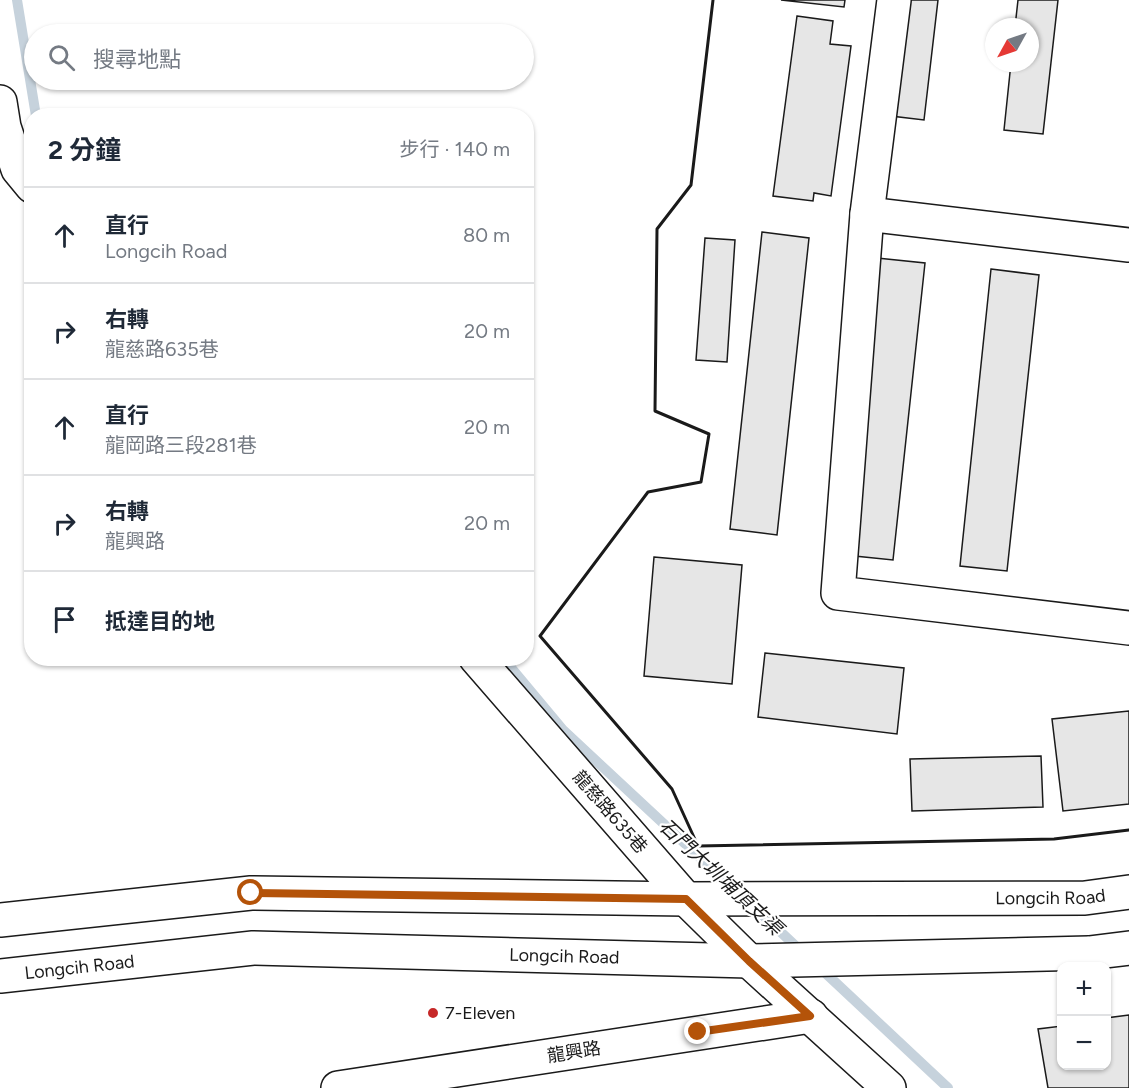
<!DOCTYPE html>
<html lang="zh-TW">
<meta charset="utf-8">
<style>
:root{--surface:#fff;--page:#f6f6f7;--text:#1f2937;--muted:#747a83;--line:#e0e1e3}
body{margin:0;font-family:Figtree,"Noto Sans TC",sans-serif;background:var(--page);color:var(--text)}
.controls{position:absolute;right:18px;bottom:18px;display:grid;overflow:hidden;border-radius:12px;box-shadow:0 2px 4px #0004}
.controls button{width:54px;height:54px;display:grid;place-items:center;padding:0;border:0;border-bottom:2px solid var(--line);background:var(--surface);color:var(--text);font:30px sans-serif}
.compass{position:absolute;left:985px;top:18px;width:54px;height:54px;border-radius:50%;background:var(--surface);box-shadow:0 2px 4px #0004;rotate:230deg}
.stop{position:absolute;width:18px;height:18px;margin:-14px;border:4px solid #b45309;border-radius:50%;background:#fff}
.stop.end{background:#b45309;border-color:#fff;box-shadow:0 2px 6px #0008}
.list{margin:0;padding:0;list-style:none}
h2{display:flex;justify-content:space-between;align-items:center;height:78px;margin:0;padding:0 24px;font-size:26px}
h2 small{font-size:20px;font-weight:400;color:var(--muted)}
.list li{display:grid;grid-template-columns:39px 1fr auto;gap:18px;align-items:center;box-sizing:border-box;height:96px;padding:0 24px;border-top:2px solid var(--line)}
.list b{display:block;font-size:22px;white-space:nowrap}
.list p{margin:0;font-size:20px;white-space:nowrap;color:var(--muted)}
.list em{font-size:20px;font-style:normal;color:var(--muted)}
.icon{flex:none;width:33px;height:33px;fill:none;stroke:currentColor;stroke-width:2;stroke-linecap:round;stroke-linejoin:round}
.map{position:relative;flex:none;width:1129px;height:1088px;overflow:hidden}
.search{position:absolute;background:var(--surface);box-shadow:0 2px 4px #0004;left:24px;top:24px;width:510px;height:66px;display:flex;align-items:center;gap:15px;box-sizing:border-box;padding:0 21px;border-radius:33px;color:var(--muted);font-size:22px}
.panel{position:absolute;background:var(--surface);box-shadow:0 2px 4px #0004;left:24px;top:108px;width:510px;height:558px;border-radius:24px}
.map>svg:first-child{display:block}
</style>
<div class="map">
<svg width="1129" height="1088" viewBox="0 0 1129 1088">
<rect width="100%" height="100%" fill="#fff"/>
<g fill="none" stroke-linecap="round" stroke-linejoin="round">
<g stroke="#c6d2dc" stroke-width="10">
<path d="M17 0 36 116"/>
<path d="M503 658 563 730 737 892"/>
<path d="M753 906 803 953"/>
<path d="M819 967 948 1088"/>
</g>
</g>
<g fill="#e6e6e6" stroke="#1a1a1a" stroke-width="1.5">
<path d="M781 0H845L844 7Z"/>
<path d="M905 0H938L924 120 891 116Z"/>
<path d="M1018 0H1058L1043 134 1004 130 1011 63H1030V27H1015Z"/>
<path d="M797 16 833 21 830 44 851 46 831 196 814 193 813 201 773 196Z"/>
<path d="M762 232 809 238 777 535 730 529Z"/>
<path d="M705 238 735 240 727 362 696 360Z"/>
<path d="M877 258 925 263 893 560 845 555Z"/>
<path d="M991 269 1039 275 1007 571 960 566Z"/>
<path d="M654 557 742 565 732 684 644 676Z"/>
<path d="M765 653 904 668 897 734 758 717Z"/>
<path d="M1129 711V804L1063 811 1052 719Z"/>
<path d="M1041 756 1043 807 912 811 910 759Z"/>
<path d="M1129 1015V1088H1048L1038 1029 1062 1026V1066H1106V1018Z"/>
</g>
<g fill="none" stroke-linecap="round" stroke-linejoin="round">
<g stroke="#1a1a1a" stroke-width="36">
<g id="minor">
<path d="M894 0 867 214 1129 245"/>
<path d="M0 102 4 127 18 169 32 186"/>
<path d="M867 214 838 593 1129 628"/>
<path d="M476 658 686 899 749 961 889 1088"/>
<path id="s1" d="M0 920 251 893 686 899 1085 898 1129 892"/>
<path id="s2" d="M0 976 253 948 749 961 1089 953 1129 948"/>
<path d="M338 1088 811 1016"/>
</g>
</g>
<use href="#minor" stroke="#fff" stroke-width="33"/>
<path stroke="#1a1a1a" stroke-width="3" d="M713 0 691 185 657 229 655 411 709 434 701 482 648 492 540 636 672 789 698 846 1054 839 1129 830"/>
</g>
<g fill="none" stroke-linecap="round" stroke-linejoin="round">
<path stroke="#b45309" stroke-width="8" d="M251 893 686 899 749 961 810 1016 698 1032"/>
</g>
<circle fill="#c62828" stroke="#fff" stroke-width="2" cx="433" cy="1013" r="6"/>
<g text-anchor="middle" stroke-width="4.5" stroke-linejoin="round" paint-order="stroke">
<g font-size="18" fill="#1a1a1a" stroke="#fff">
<text transform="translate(610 812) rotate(49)" y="6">龍慈路635巷</text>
<text dy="6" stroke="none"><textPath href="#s1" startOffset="1052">Longcih Road</textPath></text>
<text dy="6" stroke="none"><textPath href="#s2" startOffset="566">Longcih Road</textPath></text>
<text dy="6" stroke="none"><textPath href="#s2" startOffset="80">Longcih Road</textPath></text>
<text transform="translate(574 1052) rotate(-9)" y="6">龍興路</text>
</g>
<g font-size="18" fill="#1a1a1a" stroke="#fff" text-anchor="start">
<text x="445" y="1019">7-Eleven</text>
</g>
<g font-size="20" font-style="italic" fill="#1a1a1a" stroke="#fff">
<text transform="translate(721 877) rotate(43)" y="7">石門大圳埔頂支渠</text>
</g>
</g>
</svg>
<div class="controls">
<button>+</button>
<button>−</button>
</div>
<svg class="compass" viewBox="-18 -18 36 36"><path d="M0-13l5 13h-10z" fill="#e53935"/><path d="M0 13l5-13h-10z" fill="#747a83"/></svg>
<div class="stop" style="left:251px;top:893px"></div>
<div class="stop end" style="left:698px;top:1032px"></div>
<div class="search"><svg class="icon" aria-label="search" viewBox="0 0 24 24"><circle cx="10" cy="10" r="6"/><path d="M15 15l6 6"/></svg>搜尋地點</div>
<section class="panel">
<h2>2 分鐘<small>步行 · 140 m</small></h2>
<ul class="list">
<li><svg class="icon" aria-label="ahead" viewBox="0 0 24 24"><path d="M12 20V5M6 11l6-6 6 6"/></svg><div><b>直行</b><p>Longcih Road</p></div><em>80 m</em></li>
<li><svg class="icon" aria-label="right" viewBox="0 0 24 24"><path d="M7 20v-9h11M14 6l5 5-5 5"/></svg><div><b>右轉</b><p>龍慈路635巷</p></div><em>20 m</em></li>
<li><svg class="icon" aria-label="ahead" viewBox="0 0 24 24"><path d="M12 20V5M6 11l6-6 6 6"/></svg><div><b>直行</b><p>龍岡路三段281巷</p></div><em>20 m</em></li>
<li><svg class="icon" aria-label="right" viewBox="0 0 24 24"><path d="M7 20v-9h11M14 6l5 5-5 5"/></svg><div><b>右轉</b><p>龍興路</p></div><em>20 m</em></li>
<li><svg class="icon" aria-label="arrive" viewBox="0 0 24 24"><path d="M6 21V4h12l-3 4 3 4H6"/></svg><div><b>抵達目的地</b></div></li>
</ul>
</section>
</div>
